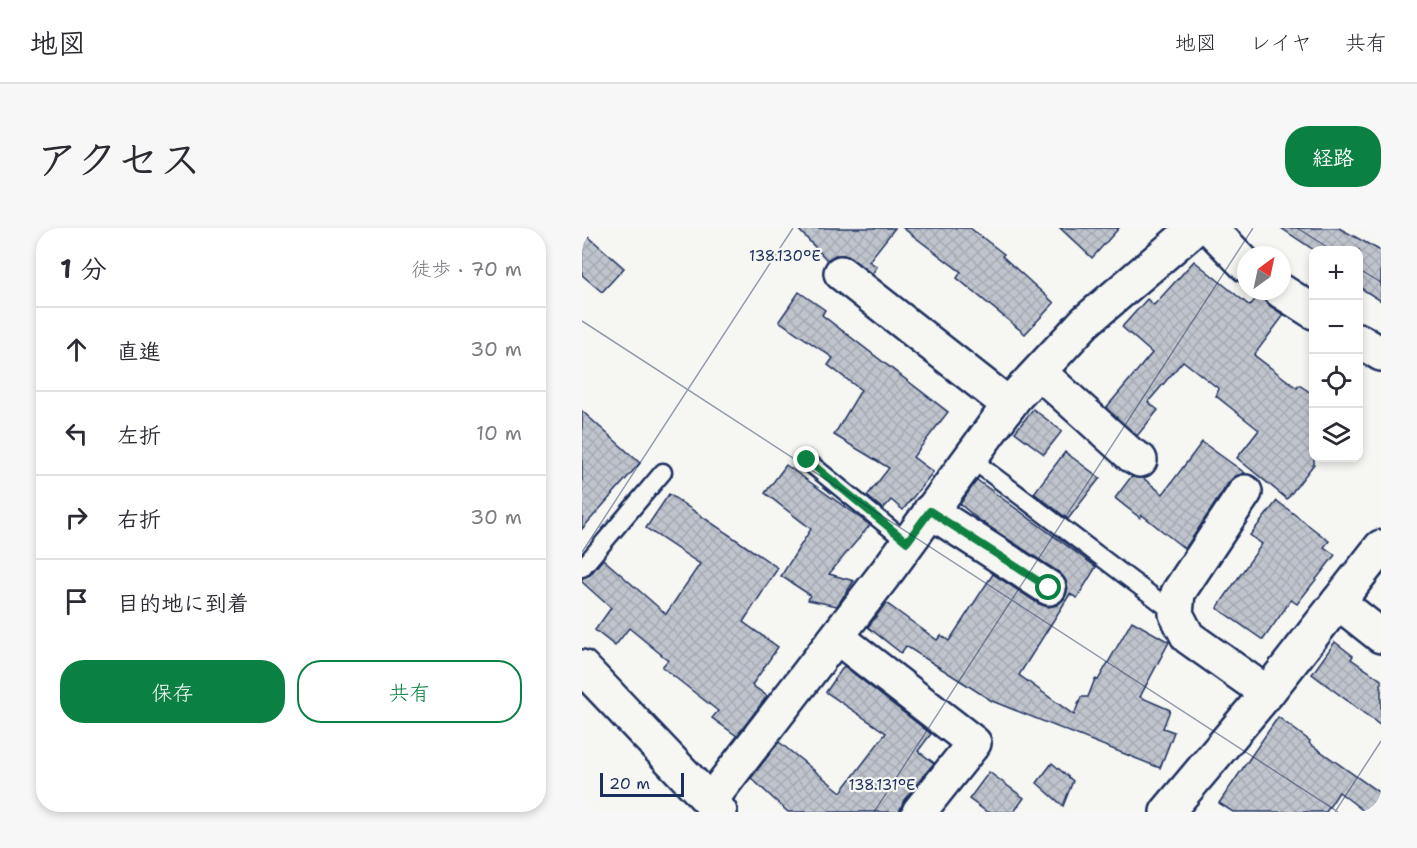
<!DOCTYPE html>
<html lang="ja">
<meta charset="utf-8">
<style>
:root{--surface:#fff;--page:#f7f7f7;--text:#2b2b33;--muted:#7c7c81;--line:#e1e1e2;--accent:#0b8043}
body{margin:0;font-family:"Shantell Sans","Klee One",sans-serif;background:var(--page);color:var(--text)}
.controls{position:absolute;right:18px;top:18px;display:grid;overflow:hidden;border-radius:12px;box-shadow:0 3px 9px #0003}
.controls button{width:54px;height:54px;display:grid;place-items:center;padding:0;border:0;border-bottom:2px solid var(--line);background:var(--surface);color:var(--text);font:30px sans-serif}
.compass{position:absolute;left:655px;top:18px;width:54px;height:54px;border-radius:50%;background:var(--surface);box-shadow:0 3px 9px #0003;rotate:33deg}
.scale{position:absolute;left:18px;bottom:15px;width:84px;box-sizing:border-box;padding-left:6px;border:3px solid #1b2f5e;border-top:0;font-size:16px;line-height:21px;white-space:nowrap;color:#1b2f5e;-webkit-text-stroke:4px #f6f6f2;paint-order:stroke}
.stop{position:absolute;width:18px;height:18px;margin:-14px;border:4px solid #0b8043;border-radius:50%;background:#fff}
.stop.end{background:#0b8043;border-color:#fff;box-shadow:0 2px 6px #0008}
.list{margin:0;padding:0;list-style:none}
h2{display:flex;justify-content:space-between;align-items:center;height:78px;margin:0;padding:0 24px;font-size:26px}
h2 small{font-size:20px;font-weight:400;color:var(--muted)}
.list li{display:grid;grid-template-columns:39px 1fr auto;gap:18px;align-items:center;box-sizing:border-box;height:84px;padding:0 24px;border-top:2px solid var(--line)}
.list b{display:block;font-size:22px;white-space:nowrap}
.list em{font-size:20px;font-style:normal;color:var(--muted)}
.actions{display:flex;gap:12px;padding:18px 24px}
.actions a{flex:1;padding:14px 0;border:2px solid var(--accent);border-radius:24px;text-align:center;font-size:21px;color:var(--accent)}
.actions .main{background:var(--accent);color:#fff}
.icon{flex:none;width:33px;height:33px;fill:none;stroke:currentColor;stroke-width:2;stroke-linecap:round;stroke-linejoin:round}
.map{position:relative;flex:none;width:799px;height:584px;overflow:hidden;border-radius:24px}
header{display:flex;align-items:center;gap:36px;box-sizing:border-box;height:84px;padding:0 30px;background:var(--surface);border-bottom:2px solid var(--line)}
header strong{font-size:28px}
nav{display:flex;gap:33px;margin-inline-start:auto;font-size:21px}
.intro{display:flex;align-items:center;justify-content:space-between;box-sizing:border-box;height:144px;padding:0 36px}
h1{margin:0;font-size:42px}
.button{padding:15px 27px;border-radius:24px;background:var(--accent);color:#fff;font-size:21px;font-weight:700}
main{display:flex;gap:36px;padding:0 36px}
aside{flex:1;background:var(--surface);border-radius:24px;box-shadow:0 3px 9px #0003}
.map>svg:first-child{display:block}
</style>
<header>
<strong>地図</strong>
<nav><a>地図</a><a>レイヤ</a><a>共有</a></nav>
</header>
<div class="intro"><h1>アクセス</h1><a class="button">経路</a></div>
<main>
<aside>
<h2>1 分<small>徒歩 · 70 m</small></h2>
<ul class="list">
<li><svg class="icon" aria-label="ahead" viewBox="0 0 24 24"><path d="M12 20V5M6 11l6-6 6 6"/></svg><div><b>直進</b></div><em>30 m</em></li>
<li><svg class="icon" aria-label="left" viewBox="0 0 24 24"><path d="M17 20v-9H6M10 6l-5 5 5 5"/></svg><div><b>左折</b></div><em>10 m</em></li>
<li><svg class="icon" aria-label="right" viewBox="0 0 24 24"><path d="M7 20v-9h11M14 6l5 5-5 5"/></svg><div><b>右折</b></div><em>30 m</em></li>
<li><svg class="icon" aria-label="arrive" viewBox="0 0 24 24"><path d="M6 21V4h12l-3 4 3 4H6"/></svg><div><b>目的地に到着</b></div></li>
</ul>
<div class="actions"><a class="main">保存</a><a>共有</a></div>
</aside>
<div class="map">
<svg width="799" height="584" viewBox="0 0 799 584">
<defs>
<pattern id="building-cross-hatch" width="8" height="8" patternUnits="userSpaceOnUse" patternTransform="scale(1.5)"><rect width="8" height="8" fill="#c0c4cd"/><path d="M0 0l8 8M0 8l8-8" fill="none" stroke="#a4a9b2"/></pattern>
</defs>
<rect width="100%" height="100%" fill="#f6f6f2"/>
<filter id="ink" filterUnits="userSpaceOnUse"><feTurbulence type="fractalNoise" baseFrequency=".0167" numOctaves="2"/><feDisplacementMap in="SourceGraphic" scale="12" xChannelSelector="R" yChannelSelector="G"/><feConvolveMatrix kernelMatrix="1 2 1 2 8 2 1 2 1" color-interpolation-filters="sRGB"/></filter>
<g filter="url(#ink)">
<g fill="url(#building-cross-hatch)" stroke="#1b2f5e" stroke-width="1.5">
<path d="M215 0H313L287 33 295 39 290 46 262 27H253L245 32Z"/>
<path d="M321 0H388L422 26 420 28 472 75 443 106 375 50 379 44Z"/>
<path d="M478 0H537L510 30Z"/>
<path d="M699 0H757L799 23V73L777 59V22H732Z"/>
<path d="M0 3 42 40 20 64 0 47Z"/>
<path d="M612 33 668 78 678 65 688 78 702 87 672 127 715 160 717 157 732 167V236L705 271 655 230 677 202 634 168 637 161 601 133 566 174 576 182 555 208 524 180 570 125 540 99 565 71 572 77Z"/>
<path d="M217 64 243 82 240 87 366 184 331 229 351 244 321 282 309 272 301 281 285 268 307 240 252 207 279 162 246 137 251 130 197 93Z"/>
<path d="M451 181 480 203 462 226 433 204Z"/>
<path d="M0 183 58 235 0 301Z"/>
<path d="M620 214 663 245 654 248 647 254 603 321 560 287 558 290 533 270 549 249 561 250 581 266Z"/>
<path d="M483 224 518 250 486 291 452 265Z"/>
<path d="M204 237 288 297 247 346 272 353 255 378 226 372 228 367 199 348 229 301 183 265Z"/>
<path d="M395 252 514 339 495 370 488 366 437 447 492 487 499 469H506L513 451 516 452 550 393 587 414 558 469 588 482 581 500 592 504 578 540 410 473 324 418 319 425 286 399 304 375 355 412 359 407 367 413 411 346 457 376 467 379 475 377 482 371 486 360 483 351 478 345 397 292 378 276Z"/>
<path d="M87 266 196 340 161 394 196 419 170 457 185 468 155 508 130 490 136 483 80 439 86 432 47 400 33 418 13 402 29 380 0 354V350L8 347 21 331 84 386 118 336 64 300Z"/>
<path d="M695 273 747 313 742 319 753 327 715 376 709 372 681 412 635 380 680 316 668 307Z"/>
<path d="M753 414 771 428 769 431 799 452V498L730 446Z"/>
<path d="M262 438 349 506 336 523 352 535 322 572 317 584H206L169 550 197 514 259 564 304 505 244 464Z"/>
<path d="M696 489 728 513 727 515 799 566V584H783L757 564 744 584H651L637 575Z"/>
<path d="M470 535 491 553 481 578 455 555Z"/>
<path d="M407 544 442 570 432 584H405L387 571Z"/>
</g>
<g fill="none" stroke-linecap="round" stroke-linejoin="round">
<g stroke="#1b2f5e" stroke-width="21">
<g id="service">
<path d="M388 230 594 386"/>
<path d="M224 232 325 314"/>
<path d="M0 340 81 244"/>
</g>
</g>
<g stroke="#1b2f5e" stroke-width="38">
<g id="minor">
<path d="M628 0 664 37"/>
<path d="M259 45 427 177"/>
<path d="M699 63 732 84"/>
<path d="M776 112 799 126"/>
<path d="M457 144 549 227 558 232"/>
<path d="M663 264 596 365 594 386 606 409 685 465"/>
<path d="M348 283 467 360"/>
<path d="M756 374 799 408"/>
<path d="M255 409 392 515 337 584"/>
<path d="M128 573 306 342 433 169 503 94 613 0"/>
<path d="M585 584 685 465 799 319"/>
</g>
</g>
<g stroke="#1b2f5e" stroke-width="38">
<path id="tertiary" d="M0 439 138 584"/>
</g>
<use href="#service" stroke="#f6f6f2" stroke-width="16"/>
<use href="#minor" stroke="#f6f6f2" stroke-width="33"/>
<use href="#tertiary" stroke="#f6f6f2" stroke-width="33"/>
</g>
</g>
<g fill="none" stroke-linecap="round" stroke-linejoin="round" filter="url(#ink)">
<path stroke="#0b8043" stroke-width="8" d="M225 232 325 314 348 283 467 360"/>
</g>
<path fill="none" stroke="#1b2f5e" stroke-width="1.5" stroke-opacity="0.45" d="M715 0 750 22M776 40 799 54M0 93 756 584M0 324 211 0M292 584 671 0M753 584 799 513"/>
<g font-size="15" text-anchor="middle" fill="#1b2f5e" stroke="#f6f6f2" stroke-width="4.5" stroke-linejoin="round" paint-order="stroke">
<text x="203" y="33">138.130°E</text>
<text x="300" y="562">138.131°E</text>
</g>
</svg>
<div class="controls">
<button>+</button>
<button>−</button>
<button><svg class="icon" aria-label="locate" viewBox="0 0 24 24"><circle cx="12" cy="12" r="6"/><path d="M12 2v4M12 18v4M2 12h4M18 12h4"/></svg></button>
<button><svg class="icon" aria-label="layers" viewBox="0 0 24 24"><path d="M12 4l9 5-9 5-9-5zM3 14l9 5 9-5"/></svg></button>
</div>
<svg class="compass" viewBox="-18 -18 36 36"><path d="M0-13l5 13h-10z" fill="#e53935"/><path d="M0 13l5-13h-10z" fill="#7c7c81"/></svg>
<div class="scale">20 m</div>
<div class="stop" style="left:467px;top:360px"></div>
<div class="stop end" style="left:225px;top:232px"></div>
</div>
</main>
